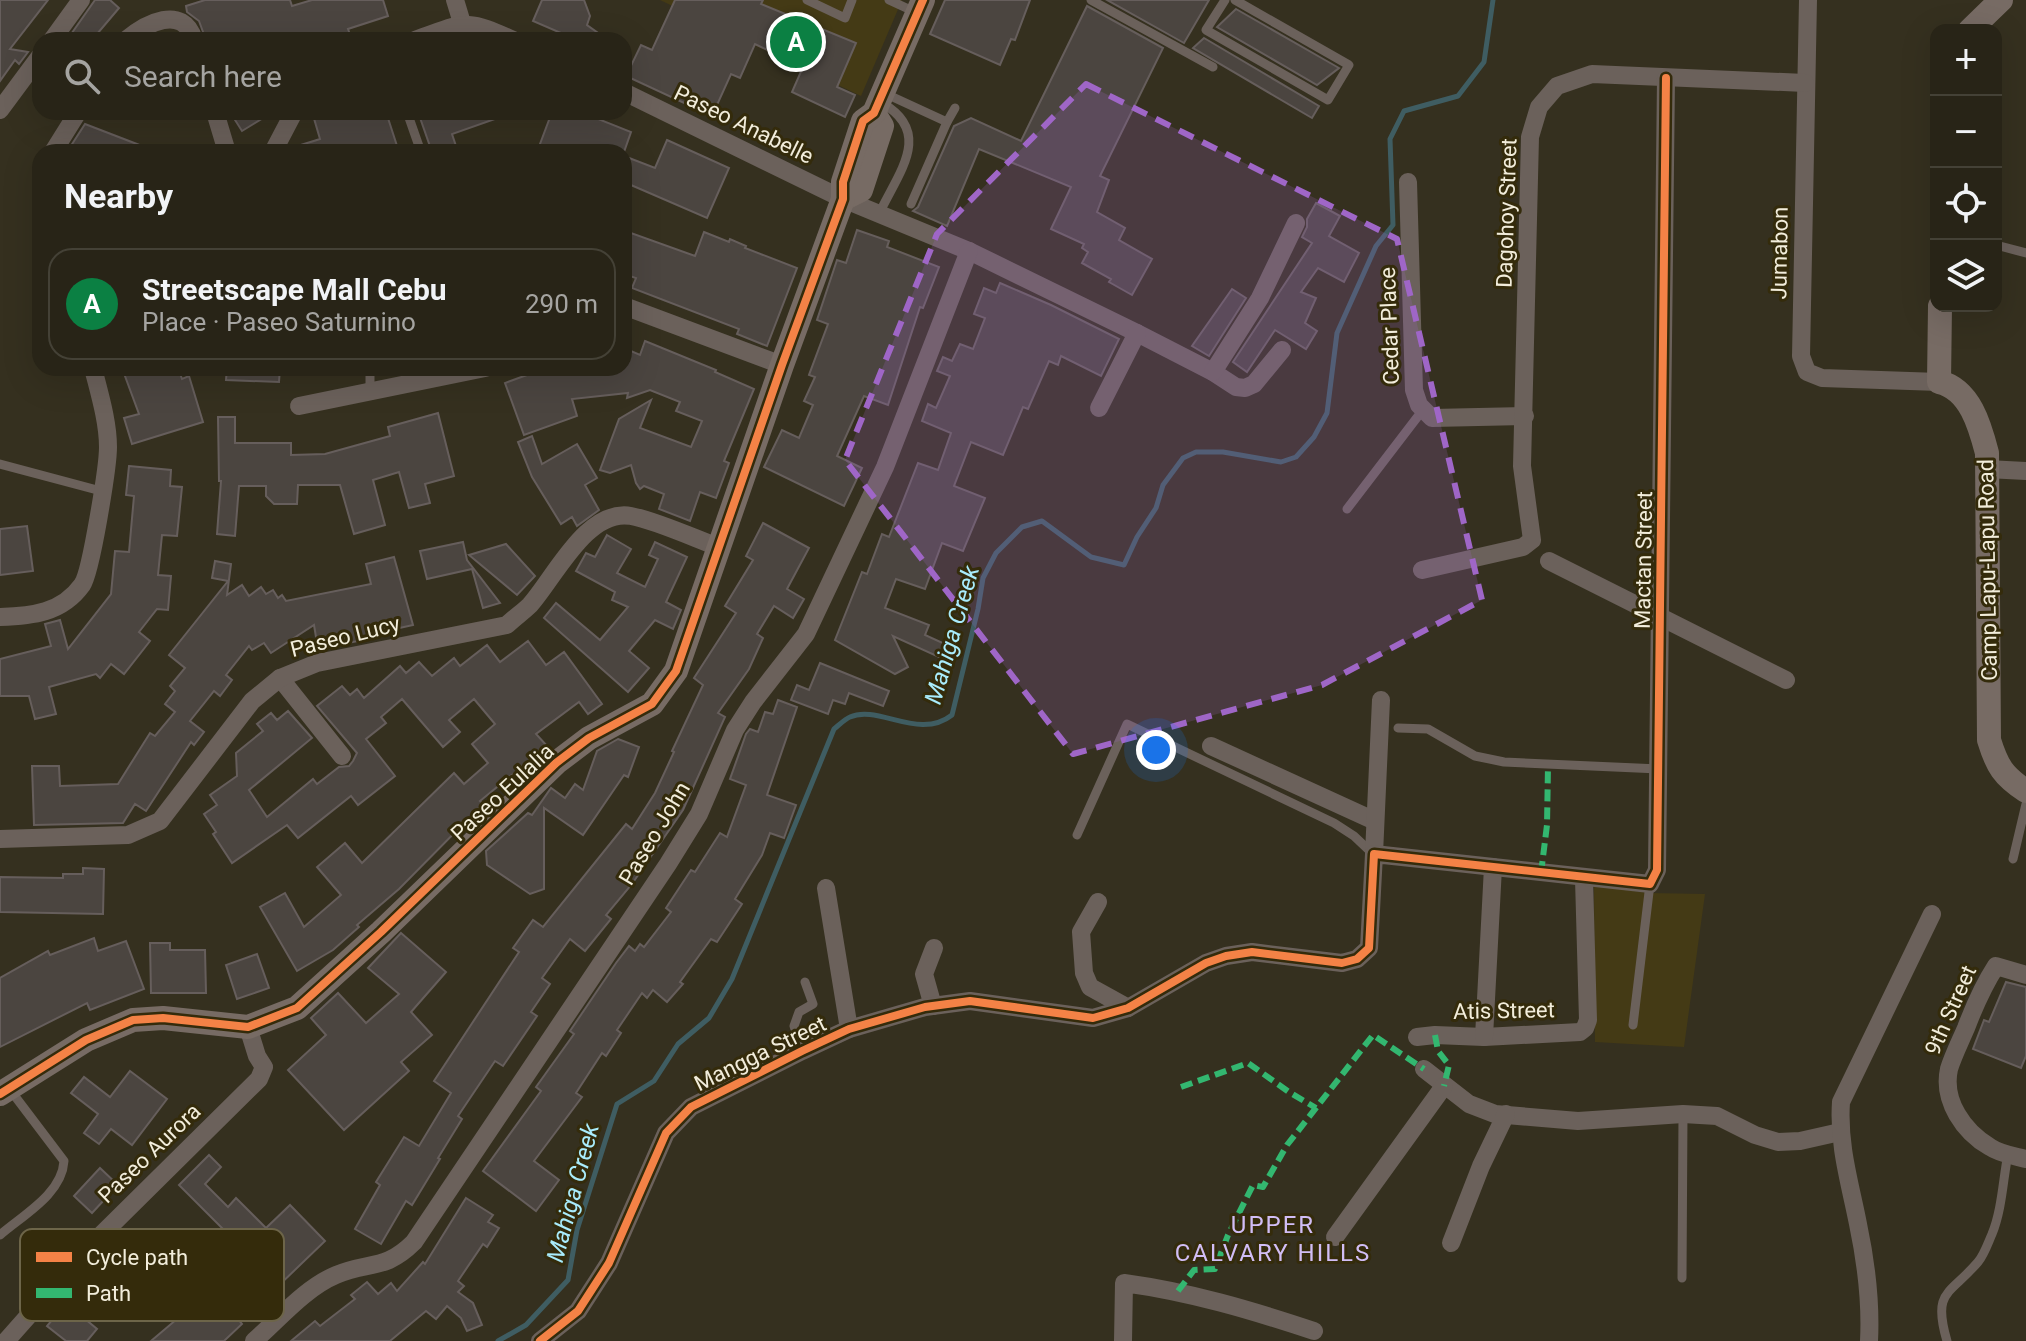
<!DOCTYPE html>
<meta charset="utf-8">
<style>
:root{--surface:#282417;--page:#343024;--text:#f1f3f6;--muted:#a5a4a1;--line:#444136;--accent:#0b8043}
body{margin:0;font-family:Roboto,sans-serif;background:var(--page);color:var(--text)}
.controls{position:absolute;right:24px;top:24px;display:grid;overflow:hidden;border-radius:16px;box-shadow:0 8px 32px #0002}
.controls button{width:72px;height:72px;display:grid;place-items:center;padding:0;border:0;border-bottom:2px solid var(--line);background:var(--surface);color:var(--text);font:40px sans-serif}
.you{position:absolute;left:1156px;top:750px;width:28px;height:28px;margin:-20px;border:6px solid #fff;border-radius:50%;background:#1a73e8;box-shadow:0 0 0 12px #1a73e833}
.badge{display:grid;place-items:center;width:52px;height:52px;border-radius:50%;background:var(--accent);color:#fff;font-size:26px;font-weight:700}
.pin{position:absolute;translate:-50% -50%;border:4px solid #fff;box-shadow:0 2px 8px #0006}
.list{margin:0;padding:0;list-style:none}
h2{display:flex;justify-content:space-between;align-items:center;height:104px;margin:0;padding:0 32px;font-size:34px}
h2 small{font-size:26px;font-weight:400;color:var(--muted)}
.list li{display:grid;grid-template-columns:52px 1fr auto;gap:24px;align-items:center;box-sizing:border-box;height:112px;margin:0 16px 16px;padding:0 16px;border:2px solid var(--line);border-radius:24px}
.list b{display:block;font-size:30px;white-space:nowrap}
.list p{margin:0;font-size:26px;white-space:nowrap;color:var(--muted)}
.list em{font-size:26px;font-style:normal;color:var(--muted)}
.icon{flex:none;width:44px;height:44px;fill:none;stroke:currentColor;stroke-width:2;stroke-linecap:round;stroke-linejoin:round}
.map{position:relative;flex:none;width:2026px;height:1341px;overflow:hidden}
.search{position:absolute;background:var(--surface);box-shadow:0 8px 32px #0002;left:32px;top:32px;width:600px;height:88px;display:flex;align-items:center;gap:20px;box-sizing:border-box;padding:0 28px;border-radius:24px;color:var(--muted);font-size:30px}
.panel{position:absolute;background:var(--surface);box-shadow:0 8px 32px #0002;left:32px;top:144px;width:600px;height:232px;border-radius:24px}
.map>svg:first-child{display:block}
</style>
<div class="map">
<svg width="2026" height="1341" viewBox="0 0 2026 1341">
<rect width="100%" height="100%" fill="#35301f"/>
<g fill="#443a15">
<path d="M660 0H902L861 96Z"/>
<path d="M1594 885 1648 893 1705 894 1684 1047 1595 1042Z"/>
</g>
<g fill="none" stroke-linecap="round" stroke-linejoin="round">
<path stroke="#3f5d62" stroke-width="5" d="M498 1341 526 1325 568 1280 577 1230 617 1104 654 1081 678 1044 709 1018 732 979 834 729C839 725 845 719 850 717 878 704 919 741 952 715L978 609 983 578 996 553 1022 527 1042 521 1091 557 1124 565 1137 537 1156 508 1163 485 1183 458 1196 452H1223L1281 462 1296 457 1314 437 1327 413 1337 333 1376 246 1393 225 1390 139 1404 111 1458 96 1484 62 1493 0"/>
</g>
<g fill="#4b4540" stroke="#665e5c" stroke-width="2">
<path d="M0 0H48L10 49 28 52 19 64 15 60 0 81Z"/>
<path d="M95 0H110L119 8 92 40H67Z"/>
<path d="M205 0H290L292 6 312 0H383L388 16 348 29 352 40H206L199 21 187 12 186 6Z"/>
<path d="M542 0H584L590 16 587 25 608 40H577L533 21Z"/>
<path d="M675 0H763L761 4 856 43 837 87 855 95 845 117 792 92 803 67 755 44 740 78 731 74 712 116 626 76 641 45 652 50Z"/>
<path d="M945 0H1030L1015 40 1011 39 1000 65 930 34Z"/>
<path d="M1107 0H1209L1184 43Z"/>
<path d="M1087 6 1163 48 1100 176 1109 180 1097 212 1125 228 1119 240 1152 259 1132 295 1109 282 1111 279 1082 263 1088 252 1082 248 1084 244 1051 229 1071 187 979 149 947 226 913 211 918 207 954 126 971 118 1021 141Z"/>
<path d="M1236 9 1325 60 1339 68 1317 85 1217 27Z"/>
<path d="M1204 38 1319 106 1312 118 1193 48Z"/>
<path d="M230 112H273L242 131Z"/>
<path d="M321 112H386L399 152H289L288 149 320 139 313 115Z"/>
<path d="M418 112H508L509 114 452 134 456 146 432 152Z"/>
<path d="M552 112H600L598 119 631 132 624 152H537Z"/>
<path d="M85 124 155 151 154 152H67Z"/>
<path d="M667 140 729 168 707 218 624 182V156L655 168Z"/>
<path d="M1316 203 1340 216 1329 236 1359 253 1344 282 1318 268 1301 292 1316 298 1305 323 1317 331 1306 349 1275 330 1247 372 1233 362 1312 243 1302 237 1307 227V219Z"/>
<path d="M857 230 889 241 887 247 939 267 923 308 920 307 888 405 864 396 837 456 862 468 844 506 764 467 782 430 799 438 813 405 804 401 815 377 809 375 828 324 817 320 837 260 846 263Z"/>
<path d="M704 232 729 242 730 239 746 246 745 248 797 268 767 346 737 334 739 329 632 288 636 278 624 274V253L631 233 695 256Z"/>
<path d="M1000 283 1051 305 1119 339 1101 376 1061 356 1058 365 1049 361 1028 409 1023 407 1003 455 971 442 954 486 985 498 963 551 942 543 925 589 896 579 885 608 929 625 925 635 958 650 952 663 893 636 908 667 895 674 835 640 862 572 867 574 882 534 889 537 918 463 938 470 951 433 922 421 928 404 936 408 950 376 937 371 943 357 952 361 960 344 973 349 985 318 974 314 984 288 996 293Z"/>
<path d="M1232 289 1246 298 1209 356 1192 346Z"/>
<path d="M645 341 716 370 715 372 754 389 724 461 729 463 716 498 700 492 690 521 659 509 664 494 644 486 640 489 636 483 631 465 610 473 600 470 619 419 651 400 640 428 691 447 702 421 676 411 680 402 650 390 627 398 628 393 572 399 577 416 524 435 505 383 546 368H624V348L640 355Z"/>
<path d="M122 368H178L182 379 189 376 203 422 132 444 124 418 139 414Z"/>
<path d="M227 368H280L279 382 226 380Z"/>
<path d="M438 413 454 476 425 484 430 503 409 508 399 472 373 480 385 525 354 534 340 485H298L297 504H274L266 496V486H239L235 536 217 534 221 481H219L218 417H235V443H291V455L325 454 390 436 388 427Z"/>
<path d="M532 436 542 464 577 444 597 478 585 485 599 510 577 526 572 517 561 524 532 477 518 442Z"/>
<path d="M129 466 171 470 170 486 182 487 177 536 162 535 158 575 171 576 168 610 157 609 139 632 150 641 124 674 111 664 100 678 96 674 49 687 56 714 35 719 29 696H0V659L51 646 45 624 60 620 68 649 111 594 115 551 129 552 134 496 126 495Z"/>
<path d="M763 523 809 548 787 589 804 599 793 618 774 606 757 634 763 638 749 669 718 713 725 717 683 810 632 884 606 915 611 919 585 951 570 939 542 978 550 984 531 1012 537 1016 503 1066 495 1061 458 1116 462 1119 438 1158 440 1159 412 1205 406 1201 381 1244 355 1229 380 1185 376 1182 404 1137 419 1146 451 1093 434 1081 519 952 513 948 533 920 543 927 626 824 632 829 655 793 674 752 672 751 703 685 694 678 736 613 725 606 753 560 746 556Z"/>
<path d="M27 526 33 571 0 575V529Z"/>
<path d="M607 535 631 549 617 573 645 587 658 559 649 555 655 542 687 557 666 602 681 610 673 629 655 620 629 651 649 668 628 692 544 618 556 603 600 640 628 607 612 600 615 592 576 571 586 553 595 557Z"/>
<path d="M463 542 467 560 500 603 483 608 472 569 427 579 420 551Z"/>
<path d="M506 544 535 576 517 595 469 555Z"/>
<path d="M394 557 413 625 368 635V639L318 649 314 625 271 653 264 643 252 650 249 646 226 675 232 680 220 696 214 691 190 721 204 732 194 745 191 742 146 811 135 804 123 823 34 825 32 766H59L60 786 118 784 150 733 155 736 175 712 165 704 175 691 170 686 185 668 169 655 228 581 212 578 215 561 231 564 227 595 242 585 249 596 261 587 266 594 273 590 278 598 282 595 286 601 371 584 366 564Z"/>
<path d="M528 641 546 665 564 652 602 704 588 714 579 702 536 734 547 746 480 801 483 804 399 889 357 925 359 927 333 950 297 971 260 907 285 893 304 927 341 895 317 867 345 843 362 863 454 773 464 784 488 763 472 744 495 724 474 699 449 720 460 732 443 747 402 699 381 717 386 723 366 739 395 776 358 805 351 796 298 838 287 825 232 863 213 834 216 832 204 814 217 805 210 795 237 776 236 753 263 731 257 724 271 713 277 720 288 711 312 738 249 790 267 817 313 779 317 784 339 767 349 766 353 761 357 753 317 706 342 686 350 695 357 689 364 698 400 666 406 673 419 662 432 676 454 658 460 666 487 645 500 662Z"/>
<path d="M820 663 889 691 883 706 849 693 845 704 833 700 828 714 791 700 797 685 809 690Z"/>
<path d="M778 700 797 707 767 795 796 805 784 838 770 833 762 855 735 899 742 904 717 942 711 939 680 982 683 984 667 1002 653 990 647 998 642 993 617 1030 621 1033 606 1056 602 1053 576 1093 582 1097 534 1161 559 1180 536 1211 483 1171 541 1091 536 1087 574 1034 570 1031 616 963 629 946 635 951 640 944 644 947 671 912 666 908 691 870 695 872 720 833 727 837 746 785 730 779 746 734 750 729 758 732 765 712 773 714Z"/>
<path d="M618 739 639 747 628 777 624 775 583 835 544 808V889L530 894 487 865 486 851 528 813 532 815 551 788 565 798 575 784 583 790 597 751Z"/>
<path d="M83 868 104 869 103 914 0 912V877L63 878V874H83Z"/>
<path d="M401 933 446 972 411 1012 432 1035 401 1062 409 1071 344 1130 288 1070 326 1035 311 1018 338 993 366 1023 399 994 368 968Z"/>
<path d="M94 938 98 951 126 941 144 989 90 1010 87 1003 0 1047V978L48 951 50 955Z"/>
<path d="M150 943H170V950H205L206 993H151Z"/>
<path d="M257 954 269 988 237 999 226 965Z"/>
<path d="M2006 982 2026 987V1056L2021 1068 1973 1049 1984 1020 1989 1022Z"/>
<path d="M130 1071 167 1099 132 1145 111 1129 99 1144 84 1133 98 1114 71 1093 84 1077 110 1097Z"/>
<path d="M209 1155 221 1167 205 1184 228 1207 236 1198 266 1228 290 1205 325 1241 272 1292 270 1291 238 1319 242 1324 224 1341H151L177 1319 128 1269 160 1237 209 1287 241 1259 234 1252 240 1246 179 1185Z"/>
<path d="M100 1168 118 1185 92 1213 74 1196Z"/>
<path d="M466 1198 493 1215 488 1222 499 1228 487 1247 483 1244 458 1281 464 1286 458 1292 473 1303 482 1325 467 1331 461 1318 447 1306 436 1319 426 1311 390 1341H291L315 1321 320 1326 355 1299 351 1295 367 1282 378 1294 391 1283 397 1291 423 1262 425 1264Z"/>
<path d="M66 1303 97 1329 87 1341H66L47 1326Z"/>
</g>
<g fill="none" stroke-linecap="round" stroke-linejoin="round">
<g stroke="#6b615b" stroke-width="9">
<path d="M807 0 845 18 852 0"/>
<path d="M889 0 915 12"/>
<path d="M1091 0 1213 67"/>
<path d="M1225 0 1206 30 1328 100 1349 65 1235 0"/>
<path d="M884 93 947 122"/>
<path d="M407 112 421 152"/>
<path d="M911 204 947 122 955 108"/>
<path d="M879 214C898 173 934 133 882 103"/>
<path d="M1996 245 2026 253"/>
<path d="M370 368V391"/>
<path d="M0 464 101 491"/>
<path d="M1347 509 1422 411"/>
<path d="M1398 728 1428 729 1475 756 1504 762 1659 769"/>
<path d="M1077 835 1127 724 1334 823 1354 836 1372 853"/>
<path d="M2013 859 2026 804"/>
<path d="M1633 1025 1650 884"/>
<path d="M802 1051 794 1026 799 1012 813 1004 805 982"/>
<path d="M0 1235C23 1215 62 1194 64 1161L11 1091"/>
<path d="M1682 1278 1683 1114"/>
<path d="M1947 1341C1932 1290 1950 1295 1978 1262 1984 1255 1988 1243 1992 1234 2002 1210 2003 1179 2008 1154"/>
</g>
<g stroke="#6b615b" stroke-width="18">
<path d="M455 0 462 23"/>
<path d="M1808 0 1801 356 1807 372 1822 378 1939 382"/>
<path d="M52 40 81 0"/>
<path d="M126 40C145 24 183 3 194 40"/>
<path d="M415 40C464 23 464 17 513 40"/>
<path d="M624 92 843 199 969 251 1137 333 1213 372 1236 387 1245 388 1254 384 1282 350"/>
<path d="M0 110 40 56"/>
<path d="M215 112 227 152"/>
<path d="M53 152 78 112"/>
<path d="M273 152 294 112"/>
<path d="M1408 182 1414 390 1419 405 1432 418 1525 416"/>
<path d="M624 306 782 365"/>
<path d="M1213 372 1260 298 1296 223"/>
<path d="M299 406 485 368"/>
<path d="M1099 408 1137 333"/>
<path d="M1987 469 2026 471"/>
<path d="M1549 561 1786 680"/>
<path d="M1422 570 1523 547 1532 540 1522 466 1530 137 1539 107 1557 86 1592 74 1805 83"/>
<path d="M0 617C32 616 62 613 82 585 91 573 108 466 108 447 108 421 99 392 93 368"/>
<path d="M280 678 342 756"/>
<path d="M1211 746 1375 821"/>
<path d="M0 839 128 835 160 821 252 701 280 678 317 663 507 625C514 618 523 612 530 605 555 577 587 508 631 516 654 520 694 538 718 547"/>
<path d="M1374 854 1381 700"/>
<path d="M826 888 849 1029"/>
<path d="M1098 902 1081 932 1084 973 1090 987 1128 1008"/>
<path d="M2026 975 1996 966C1983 986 1974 1007 1966 1028 1960 1042 1953 1056 1949 1069 1942 1101 1964 1132 1990 1147 2000 1154 2015 1156 2026 1159"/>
<path d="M933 1006 924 974 934 948"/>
<path d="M1417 1037 1435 1035 1484 1037 1580 1032 1585 1028 1588 1020 1584 879"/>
<path d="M1484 1037 1493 867"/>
<path d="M1424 1069 1469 1104 1495 1114 1578 1121 1683 1114 1717 1116 1755 1135 1778 1142 1800 1141 1840 1132"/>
<path d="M1335 1237 1444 1086"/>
<path d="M1451 1243 1481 1166 1506 1114"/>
<path d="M6 1341 92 1244 259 1079 264 1067 257 1056 248 1027"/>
<path d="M254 1341C279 1319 305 1288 336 1275 369 1261 385 1271 414 1242L668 864 699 814 735 730 753 702 806 634 885 467 969 251"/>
<path d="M540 1341 578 1311 609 1263 666 1133 691 1107 802 1051 849 1029 925 1007 970 1001 1093 1018 1128 1008 1206 963 1226 956 1252 952 1342 963 1357 959 1369 948 1374 854 1650 884 1657 870 1666 78"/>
<path d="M1123 1341 1124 1283C1190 1292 1251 1310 1314 1331"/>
<path d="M1869 1341C1871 1302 1866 1262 1858 1224 1850 1183 1838 1145 1841 1102L1932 914"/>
</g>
<g stroke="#776b64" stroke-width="24">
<path d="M1970 30 2001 0"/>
<path d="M843 199 861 190 882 126 874 113"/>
<path d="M1940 306 1939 382C1970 389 1980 426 1987 453L1989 740C1997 766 2003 776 2026 791"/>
<path d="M0 1094 86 1040 133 1020 163 1018 248 1027 297 1008 381 932 556 763 589 738 652 704 676 671 782 365 843 199V182L863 121 874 113 923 0"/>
</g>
<g stroke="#33b770" stroke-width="6" stroke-dasharray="12 6" stroke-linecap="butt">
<path d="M1541 873 1547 825 1548 766"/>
<path d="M1435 1035 1438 1051 1449 1065 1444 1086"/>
<path d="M1181 1087 1248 1063 1289 1092 1316 1108"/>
<path d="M1178 1291 1194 1270 1215 1269 1228 1235 1253 1185 1263 1187 1287 1145 1373 1035 1424 1069"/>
</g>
<g stroke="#342b0b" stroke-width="13">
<g id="cycleway">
<path d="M0 1094 86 1040 133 1020 163 1018 248 1027 297 1008 381 932 556 763 589 738 652 704 676 671 782 365 843 199V182L863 121 874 113 923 0"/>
<path d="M540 1341 578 1311 609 1263 666 1133 691 1107 802 1051 849 1029 925 1007 970 1001 1093 1018 1128 1008 1206 963 1226 956 1252 952 1342 963 1357 959 1369 948 1374 854 1650 884 1657 870 1666 78"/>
</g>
</g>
<use href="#cycleway" stroke="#f48246" stroke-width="8"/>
</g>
<path fill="#9f66c7" fill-opacity="0.2" stroke="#9f66c7" stroke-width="6" stroke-dasharray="16 10" stroke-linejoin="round" d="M1086 84 1397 239 1482 600 1322 685 1073 754 845 460 937 234Z"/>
<g text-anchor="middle" stroke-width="6" stroke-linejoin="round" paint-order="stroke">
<g font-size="22" fill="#f2eddb" stroke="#342b0b">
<text transform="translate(744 124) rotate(26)" y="8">Paseo Anabelle</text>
<text transform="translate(1506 213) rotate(-88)" y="8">Dagohoy Street</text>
<text transform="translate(1779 253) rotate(-89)" y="8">Jumabon</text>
<text transform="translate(1389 326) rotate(-92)" y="8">Cedar Place</text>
<text transform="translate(1643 560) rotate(-89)" y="8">Mactan Street</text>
<text transform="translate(1987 570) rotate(-91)" y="8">Camp Lapu-Lapu Road</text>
<text transform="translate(345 636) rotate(-14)" y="8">Paseo Lucy</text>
<text transform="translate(502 792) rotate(-43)" y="8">Paseo Eulalia</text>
<text transform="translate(654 833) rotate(-59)" y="8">Paseo John</text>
<text transform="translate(1504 1010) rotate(-1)" y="8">Atis Street</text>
<text transform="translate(1950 1010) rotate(-66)" y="8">9th Street</text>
<text transform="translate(760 1053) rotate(-26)" y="8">Mangga Street</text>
<text transform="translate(149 1153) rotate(-44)" y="8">Paseo Aurora</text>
</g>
<g font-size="24" font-style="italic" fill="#a9ecfc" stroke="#342b0b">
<text transform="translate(952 635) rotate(-74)" y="8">Mahiga Creek</text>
<text transform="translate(573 1193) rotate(-75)" y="8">Mahiga Creek</text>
</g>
<g font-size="24" letter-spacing="2" fill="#d1bdf5" stroke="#342b0b">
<text x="1273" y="1233">UPPER<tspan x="1273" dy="28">CALVARY HILLS</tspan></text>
</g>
</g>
<rect x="20" y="1229" width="264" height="92" rx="12" fill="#342b0b" stroke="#6d6549" stroke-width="2"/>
<rect x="36" y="1252" width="36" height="10" fill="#f48246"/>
<rect x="36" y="1288" width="36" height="10" fill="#33b770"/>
<g font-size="22" fill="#f2eddb">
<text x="86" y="1265">Cycle path</text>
<text x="86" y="1301">Path</text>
</g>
</svg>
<div class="controls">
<button>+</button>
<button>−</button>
<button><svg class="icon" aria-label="locate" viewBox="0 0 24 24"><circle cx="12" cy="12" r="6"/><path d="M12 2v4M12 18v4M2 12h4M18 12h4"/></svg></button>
<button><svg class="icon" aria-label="layers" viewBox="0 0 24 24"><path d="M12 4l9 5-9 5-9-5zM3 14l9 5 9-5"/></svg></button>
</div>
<div class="you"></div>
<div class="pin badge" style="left:796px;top:42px">A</div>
<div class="search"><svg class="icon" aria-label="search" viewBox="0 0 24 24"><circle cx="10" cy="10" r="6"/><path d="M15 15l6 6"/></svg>Search here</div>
<section class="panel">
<h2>Nearby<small></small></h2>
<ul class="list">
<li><span class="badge">A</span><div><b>Streetscape Mall Cebu</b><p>Place · Paseo Saturnino</p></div><em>290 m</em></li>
</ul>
</section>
</div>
